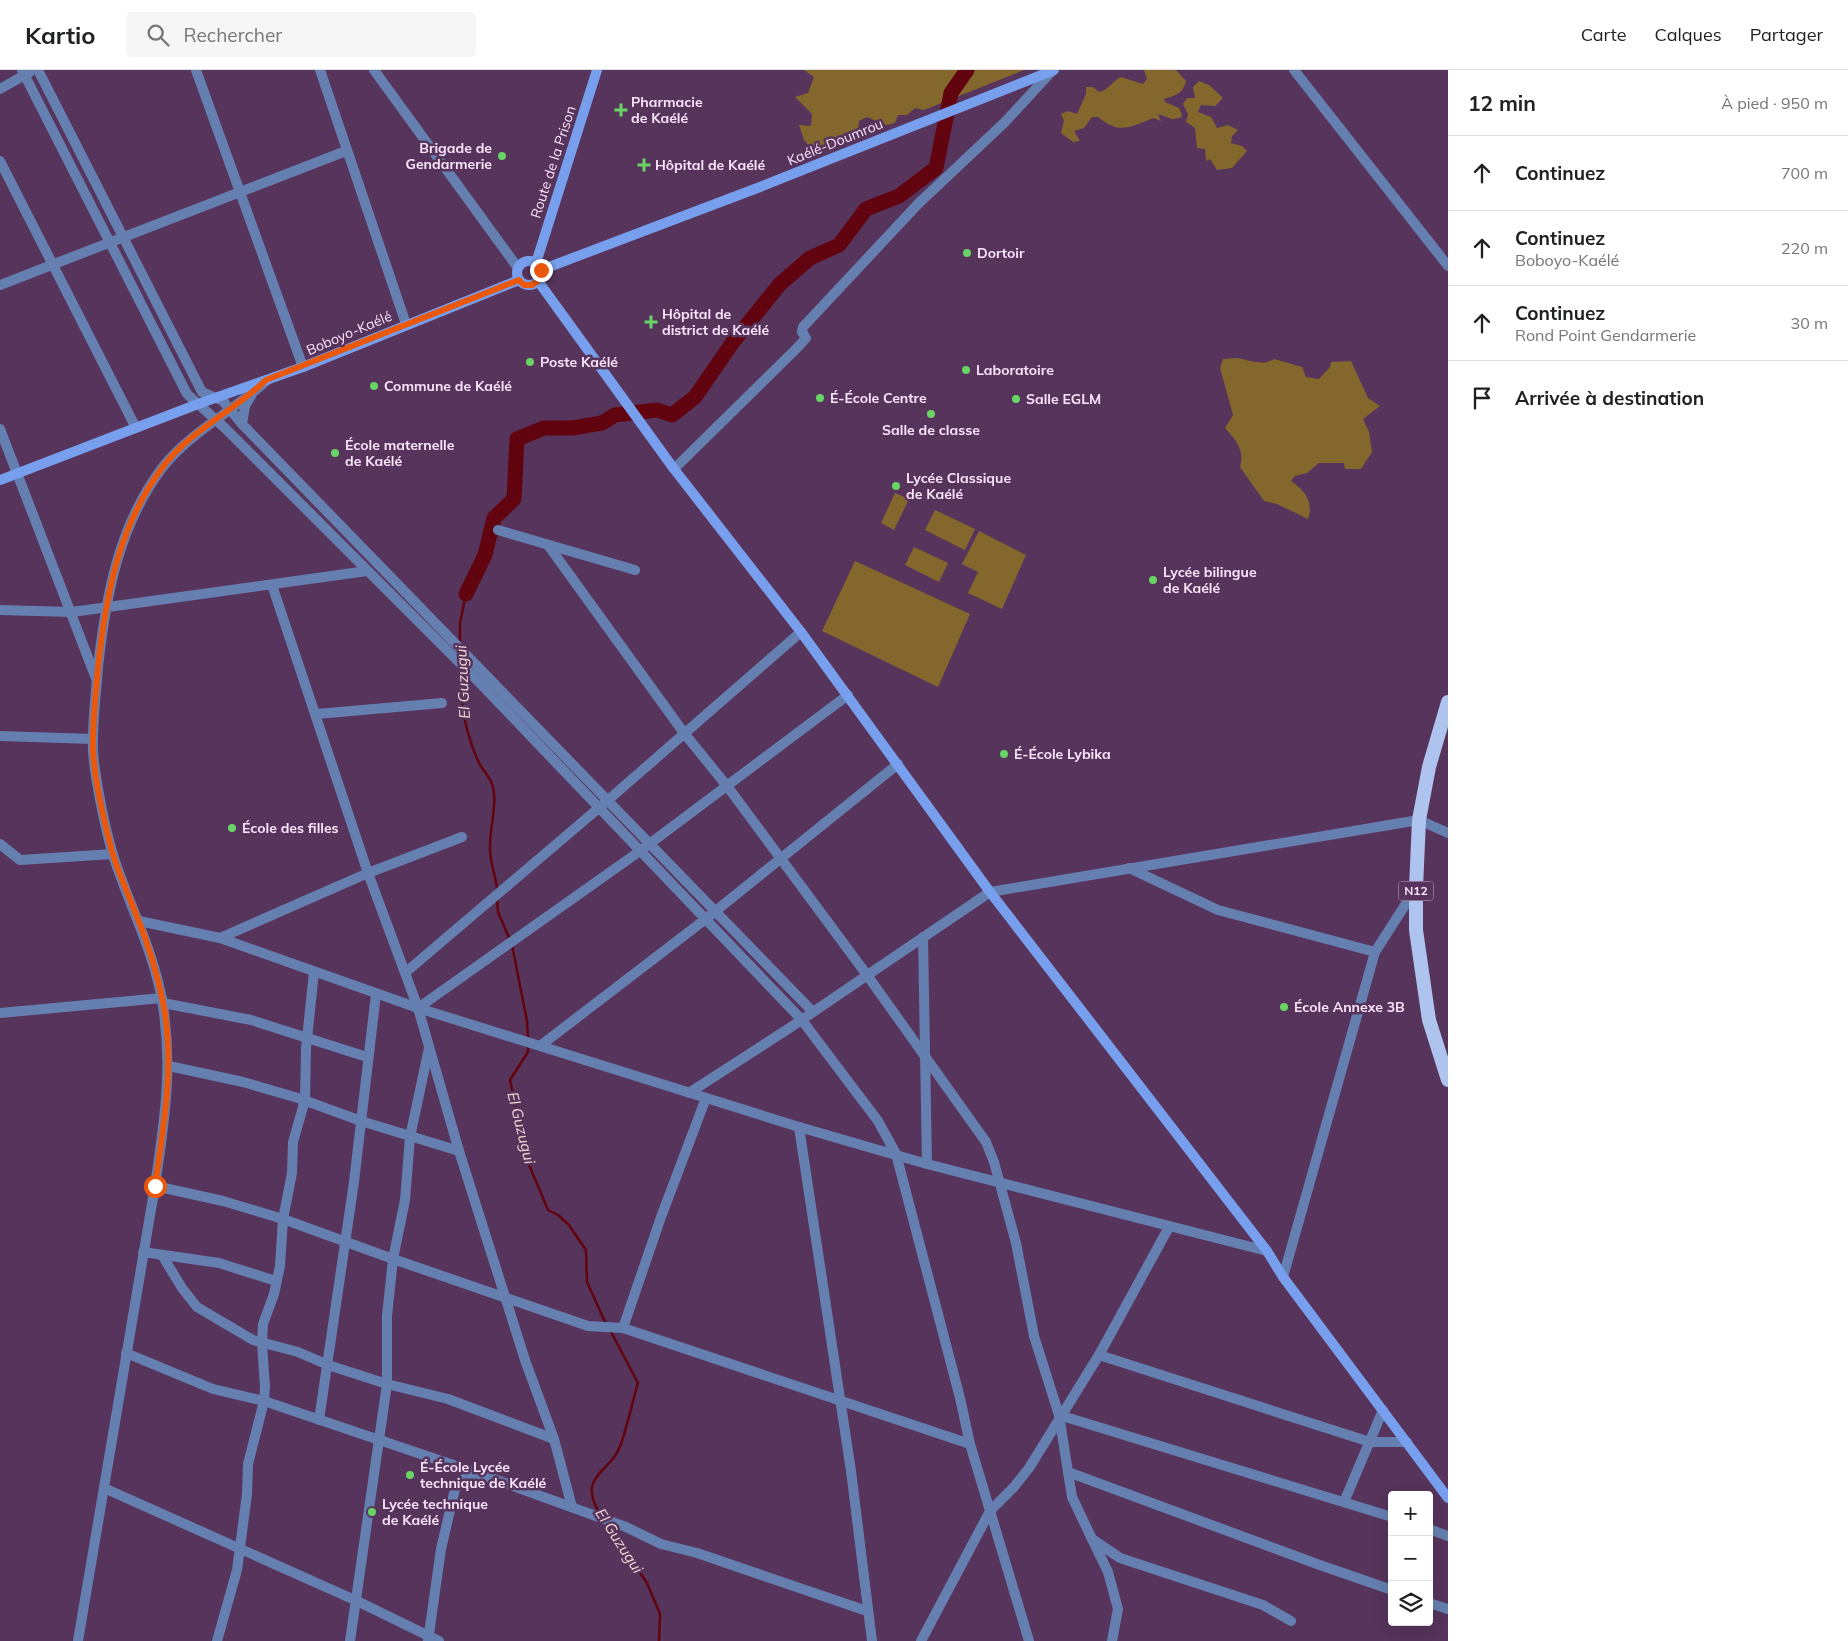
<!DOCTYPE html>
<html lang="fr">
<meta charset="utf-8">
<style>
:root{--surface:#fff;--page:#f6f6f6;--text:#202124;--muted:#757577;--line:#e0e0e0}
body{margin:0;font-family:Mulish,sans-serif;background:var(--page);color:var(--text)}
.controls{position:absolute;right:15px;bottom:15px;display:grid;overflow:hidden;border-radius:5px;box-shadow:0 5px 20px #0002}
.controls button{width:45px;height:45px;display:grid;place-items:center;padding:0;border:0;border-bottom:1px solid var(--line);background:var(--surface);color:var(--text);font:25px sans-serif}
.stop{position:absolute;width:15px;height:15px;margin:-11px;border:4px solid #ea580c;border-radius:50%;background:#fff}
.stop.end{background:#ea580c;border-color:#fff;box-shadow:0 1px 5px #0008}
.list{margin:0;padding:0;list-style:none}
h2{display:flex;justify-content:space-between;align-items:center;height:65px;margin:0;padding:0 20px;font-size:21px}
h2 small{font-size:16px;font-weight:400;color:var(--muted)}
.list li{display:grid;grid-template-columns:32px 1fr auto;gap:15px;align-items:center;box-sizing:border-box;height:75px;padding:0 20px;border-top:1px solid var(--line)}
.list b{display:block;font-size:19px;white-space:nowrap}
.list p{margin:0;font-size:16px;white-space:nowrap;color:var(--muted)}
.list em{font-size:16px;font-style:normal;color:var(--muted)}
.icon{flex:none;width:28px;height:28px;fill:none;stroke:currentColor;stroke-width:2;stroke-linecap:round;stroke-linejoin:round}
.map{position:relative;flex:none;width:1448px;height:1571px;overflow:hidden}
header{display:flex;align-items:center;gap:30px;box-sizing:border-box;height:70px;padding:0 25px;background:var(--surface);border-bottom:1px solid var(--line)}
header strong{font-size:24px}
nav{display:flex;gap:28px;margin-inline-start:auto;font-size:18px}
.search{width:350px;height:45px;background:var(--page);display:flex;align-items:center;gap:12px;box-sizing:border-box;padding:0 18px;border-radius:5px;color:var(--muted);font-size:19px}
main{display:flex}
aside{flex:1;background:var(--surface)}
.map>svg:first-child{display:block}
</style>
<header>
<strong>Kartio</strong>
<div class="search"><svg class="icon" aria-label="search" viewBox="0 0 24 24"><circle cx="10" cy="10" r="6"/><path d="M15 15l6 6"/></svg>Rechercher</div>
<nav><a>Carte</a><a>Calques</a><a>Partager</a></nav>
</header>
<main>
<div class="map">
<svg width="1448" height="1571" viewBox="0 0 1448 1571">
<rect width="100%" height="100%" fill="#57345b"/>
<g fill="#83672d">
<path d="M804 0H1024L924 40 915 38 907 45H898L895 53 886 55 867 47 859 51 858 63 844 72 811 78 804 70 799 55 811 56 812 44 795 27 808 23 814 7Z"/>
<path d="M1144 0H1176L1186 11C1183 24 1176 25 1164 29L1165 32 1179 38 1182 45 1180 48 1172 49 1158 44 1161 51 1154 48C1129 57 1120 65 1098 47H1092L1084 58 1074 61 1080 71 1073 72 1061 63 1064 50 1061 44 1068 41 1077 44 1086 24V17H1093L1099 22C1109 20 1112 11 1121 7L1143 14 1147 9Z"/>
<path d="M1199 11 1209 15 1223 28 1215 36 1201 35 1198 42 1211 47 1217 58 1228 55 1238 60 1232 66 1231 73 1242 76 1247 81 1232 98 1217 100 1210 89 1206 91 1205 79 1197 78 1195 58 1186 52 1188 44 1183 34 1187 28H1195L1193 17Z"/>
<path d="M1238 288C1251 291 1263 296 1274 289L1302 297 1306 307 1319 309 1330 297 1331 292 1351 291 1368 328 1380 336 1363 349 1369 362 1372 382 1361 399H1345L1344 393H1319L1307 403 1295 406 1291 411C1304 420 1314 431 1308 449L1277 434 1264 431 1240 397C1245 379 1236 371 1225 358L1233 345 1220 298 1223 289Z"/>
<path d="M895 423 909 429 894 460 881 453Z"/>
<path d="M935 440 975 459 965 480 925 460Z"/>
<path d="M979 461 1026 485 1002 539 968 523 978 502 962 494Z"/>
<path d="M914 477 948 493 939 512 905 495Z"/>
<path d="M855 491 970 544 938 617 822 561Z"/>
</g>
<g fill="none" stroke-linecap="round" stroke-linejoin="round">
<g stroke="#610410" stroke-width="2.5">
<path d="M460 573V553L466 524"/>
<path d="M460 599C460 633 465 664 480 695 484 701 490 708 492 714 498 730 490 758 490 775 489 791 496 805 497 820"/>
<path d="M497 828 498 842 510 870"/>
<path d="M512 875 527 951 528 968"/>
<path d="M528 976V982L510 1010 527 1090 548 1140 558 1145 569 1155 586 1180 587 1212 606 1254"/>
<path d="M600 1444C576 1404 611 1404 621 1374 628 1354 632 1333 638 1313L610 1260"/>
<path d="M607 1455 647 1513 660 1544 659 1571"/>
</g>
<path stroke="#610410" stroke-width="15" d="M466 524 485 485 494 448 514 429 517 369 544 358H572L602 353 615 345 657 340 672 345 695 327 733 272 780 214 810 188 839 175 866 139 899 126 936 98 951 23 967 0"/>
<g stroke="#657fb1" stroke-width="10">
<path d="M22 0 187 324 225 358 479 612 801 949 878 1051 896 1084 960 1328 970 1374 1029 1571"/>
<path d="M38 0 202 322 223 331 242 354 813 942"/>
<path d="M196 0 303 297"/>
<path d="M320 0 406 254"/>
<path d="M374 0 518 198"/>
<path d="M1294 0 1448 196"/>
<path d="M0 19 30 2"/>
<path d="M0 91 136 358"/>
<path d="M0 215 346 81"/>
<path d="M242 354 245 336 252 324"/>
<path d="M0 359 97 611"/>
<path d="M674 399 798 277 806 268 802 262 803 257 918 134 1005 52 1052 1"/>
<path d="M498 460 635 500"/>
<path d="M548 475 684 663 727 716 867 905 986 1072 994 1092 1016 1173 1034 1266 1059 1345 1072 1427 1092 1469"/>
<path d="M272 515 368 803 418 938 459 1081 525 1290 554 1369 572 1437"/>
<path d="M0 540 72 542 367 501"/>
<path d="M317 644 442 633"/>
<path d="M0 666 93 669"/>
<path d="M0 774 20 790 113 784"/>
<path d="M1129 798 1218 840 1375 882"/>
<path d="M139 851 220 868 418 938 540 976 707 848 898 694"/>
<path d="M923 867 927 1094"/>
<path d="M220 868 368 803 462 767"/>
<path d="M406 902 607 731 801 562"/>
<path d="M163 933 251 950 367 987"/>
<path d="M418 938 640 781 848 625"/>
<path d="M0 943 162 928"/>
<path d="M540 976 799 1057 927 1094 1267 1181"/>
<path d="M169 996 243 1012 298 1028 361 1051 459 1081"/>
<path d="M689 1023 791 957 990 822 1419 750 1448 763"/>
<path d="M799 1057 851 1401 872 1571"/>
<path d="M155 1116 223 1131 283 1149 393 1189 588 1256 623 1258 970 1374"/>
<path d="M143 1182 219 1193 276 1211"/>
<path d="M162 1185 182 1218 197 1237 253 1270 298 1282 328 1295 387 1314 448 1329 554 1369"/>
<path d="M1283 1207 1375 882 1416 818"/>
<path d="M623 1258 661 1147 706 1028"/>
<path d="M126 1283 213 1319 264 1331 480 1404 626 1457 661 1474 697 1483 867 1541"/>
<path d="M1099 1285 1370 1372H1407"/>
<path d="M1059 1345 1392 1447"/>
<path d="M319 1350 354 1112 376 924"/>
<path d="M1068 1402 1317 1494 1392 1520"/>
<path d="M104 1418 357 1531 439 1571"/>
<path d="M1344 1432 1383 1340"/>
<path d="M1429 1459 1448 1466"/>
<path d="M1429 1533 1448 1539"/>
<path d="M217 1571 237 1500 247 1424 248 1394 264 1331 265 1317 262 1273 263 1254 274 1224 280 1196 283 1149 292 1103 293 1072 305 1030 306 978 314 902"/>
<path d="M350 1571 387 1314V1246L393 1189 405 1130 410 1067 429 978"/>
<path d="M428 1571 441 1479 455 1419 464 1409 480 1404"/>
<path d="M921 1571 990 1441 1014 1417 1029 1398 1099 1285 1169 1157"/>
<path d="M1112 1571 1118 1539 1108 1502 1092 1469 1120 1488 1263 1535 1291 1551"/>
</g>
<path stroke="#657fb1" stroke-width="10" d="M78 1571 155 1116C164 1053 173 1000 163 936 155 883 129 835 113 785 105 758 95 709 93 681 92 653 96 625 98 597 106 526 118 457 162 398 190 362 234 341 267 310"/>
<g stroke="#779fed" stroke-width="10">
<circle cx="529" cy="203" r="12"/>
<path d="M536 193 597 0"/>
<path d="M541 200 760 117 1054 0"/>
<path d="M538 211 674 399 801 562 990 822 1267 1181 1283 1207 1448 1428"/>
<path d="M0 410 198 334 303 297 519 210"/>
</g>
<path stroke="#aec4ee" stroke-width="14" d="M1448 632 1429 697 1419 750 1416 818V860L1429 950 1448 1010"/>
</g>
<g fill="none" stroke-linecap="round" stroke-linejoin="round">
<path stroke="#ea580c" stroke-width="6" d="M155 1116C164 1054 175 994 163 932 157 904 148 873 137 847 129 825 118 803 112 781 104 751 95 712 93 681 92 653 96 625 98 597 106 526 118 457 162 398 189 361 234 341 266 310L519 210 524 215H532L540 209 541 200"/>
</g>
<g fill="#68d465" stroke="#57345b" stroke-width="2">
<path d="M618.5 32.5h5v5h5v5h-5v5h-5v-5h-5v-5h5z"/>
<circle cx="502" cy="86" r="5"/>
<path d="M641.5 87.5h5v5h5v5h-5v5h-5v-5h-5v-5h5z"/>
<circle cx="967" cy="183" r="5"/>
<path d="M648.5 244.5h5v5h5v5h-5v5h-5v-5h-5v-5h5z"/>
<circle cx="530" cy="292" r="5"/>
<circle cx="966" cy="300" r="5"/>
<circle cx="374" cy="316" r="5"/>
<circle cx="820" cy="328" r="5"/>
<circle cx="1016" cy="329" r="5"/>
<circle cx="931" cy="344" r="5"/>
<circle cx="335" cy="383" r="5"/>
<circle cx="896" cy="416" r="5"/>
<circle cx="1153" cy="510" r="5"/>
<circle cx="1004" cy="684" r="5"/>
<circle cx="232" cy="758" r="5"/>
<circle cx="1284" cy="937" r="5"/>
<circle cx="410" cy="1405" r="5"/>
<circle cx="372" cy="1442" r="5"/>
</g>
<g text-anchor="middle" stroke-width="5" stroke-linejoin="round" paint-order="stroke">
<rect fill="#57345b" stroke="#cab0cc" stroke-width="1" x="1398.5" y="811.5" width="35" height="19" rx="4"/>
<g font-size="12" font-weight="bold" fill="#fbe5fd">
<text x="1416" y="825">N12</text>
</g>
<g font-size="14" font-weight="bold" fill="#fbe5fd" stroke="#57345b" text-anchor="start">
<text x="631" y="37">Pharmacie<tspan x="631" dy="16">de Kaélé</tspan></text>
<text x="492" y="83" text-anchor="end">Brigade de<tspan x="492" dy="16">Gendarmerie</tspan></text>
<text x="655" y="100">Hôpital de Kaélé</text>
<text x="977" y="188">Dortoir</text>
<text x="662" y="249">Hôpital de<tspan x="662" dy="16">district de Kaélé</tspan></text>
<text x="540" y="297">Poste Kaélé</text>
<text x="976" y="305">Laboratoire</text>
<text x="384" y="321">Commune de Kaélé</text>
<text x="830" y="333">É-École Centre</text>
<text x="1026" y="334">Salle EGLM</text>
<text x="931" y="365" text-anchor="middle">Salle de classe</text>
<text x="345" y="380">École maternelle<tspan x="345" dy="16">de Kaélé</tspan></text>
<text x="906" y="413">Lycée Classique<tspan x="906" dy="16">de Kaélé</tspan></text>
<text x="1163" y="507">Lycée bilingue<tspan x="1163" dy="16">de Kaélé</tspan></text>
<text x="1014" y="689">É-École Lybika</text>
<text x="242" y="763">École des filles</text>
<text x="1294" y="942">École Annexe 3B</text>
<text x="420" y="1402">É-École Lycée<tspan x="420" dy="16">technique de Kaélé</tspan></text>
<text x="382" y="1439">Lycée technique<tspan x="382" dy="16">de Kaélé</tspan></text>
</g>
<g font-size="14" fill="#fbe5fd" stroke="#57345b">
<text transform="translate(835 72) rotate(-22)" y="5">Kaélé-Doumrou</text>
<text transform="translate(553 92) rotate(-72)" y="5">Route de la Prison</text>
<text transform="translate(349 263) rotate(-23)" y="5">Boboyo-Kaélé</text>
</g>
<g font-size="15" font-style="italic" fill="#f2d7d5" stroke="#57345b">
<text transform="translate(463 612) rotate(-93)" y="5">El Guzugui</text>
<text transform="translate(521 1058) rotate(76)" y="5">El Guzugui</text>
<text transform="translate(619 1471) rotate(57)" y="5">El Guzugui</text>
</g>
</g>
</svg>
<div class="controls">
<button>+</button>
<button>−</button>
<button><svg class="icon" aria-label="layers" viewBox="0 0 24 24"><path d="M12 4l9 5-9 5-9-5zM3 14l9 5 9-5"/></svg></button>
</div>
<div class="stop" style="left:155px;top:1116px"></div>
<div class="stop end" style="left:541px;top:200px"></div>
</div>
<aside>
<h2>12 min<small>À pied · 950 m</small></h2>
<ul class="list">
<li><svg class="icon" aria-label="ahead" viewBox="0 0 24 24"><path d="M12 20V5M6 11l6-6 6 6"/></svg><div><b>Continuez</b></div><em>700 m</em></li>
<li><svg class="icon" aria-label="ahead" viewBox="0 0 24 24"><path d="M12 20V5M6 11l6-6 6 6"/></svg><div><b>Continuez</b><p>Boboyo-Kaélé</p></div><em>220 m</em></li>
<li><svg class="icon" aria-label="ahead" viewBox="0 0 24 24"><path d="M12 20V5M6 11l6-6 6 6"/></svg><div><b>Continuez</b><p>Rond Point Gendarmerie</p></div><em>30 m</em></li>
<li><svg class="icon" aria-label="arrive" viewBox="0 0 24 24"><path d="M6 21V4h12l-3 4 3 4H6"/></svg><div><b>Arrivée à destination</b></div></li>
</ul>
</aside>
</main>
